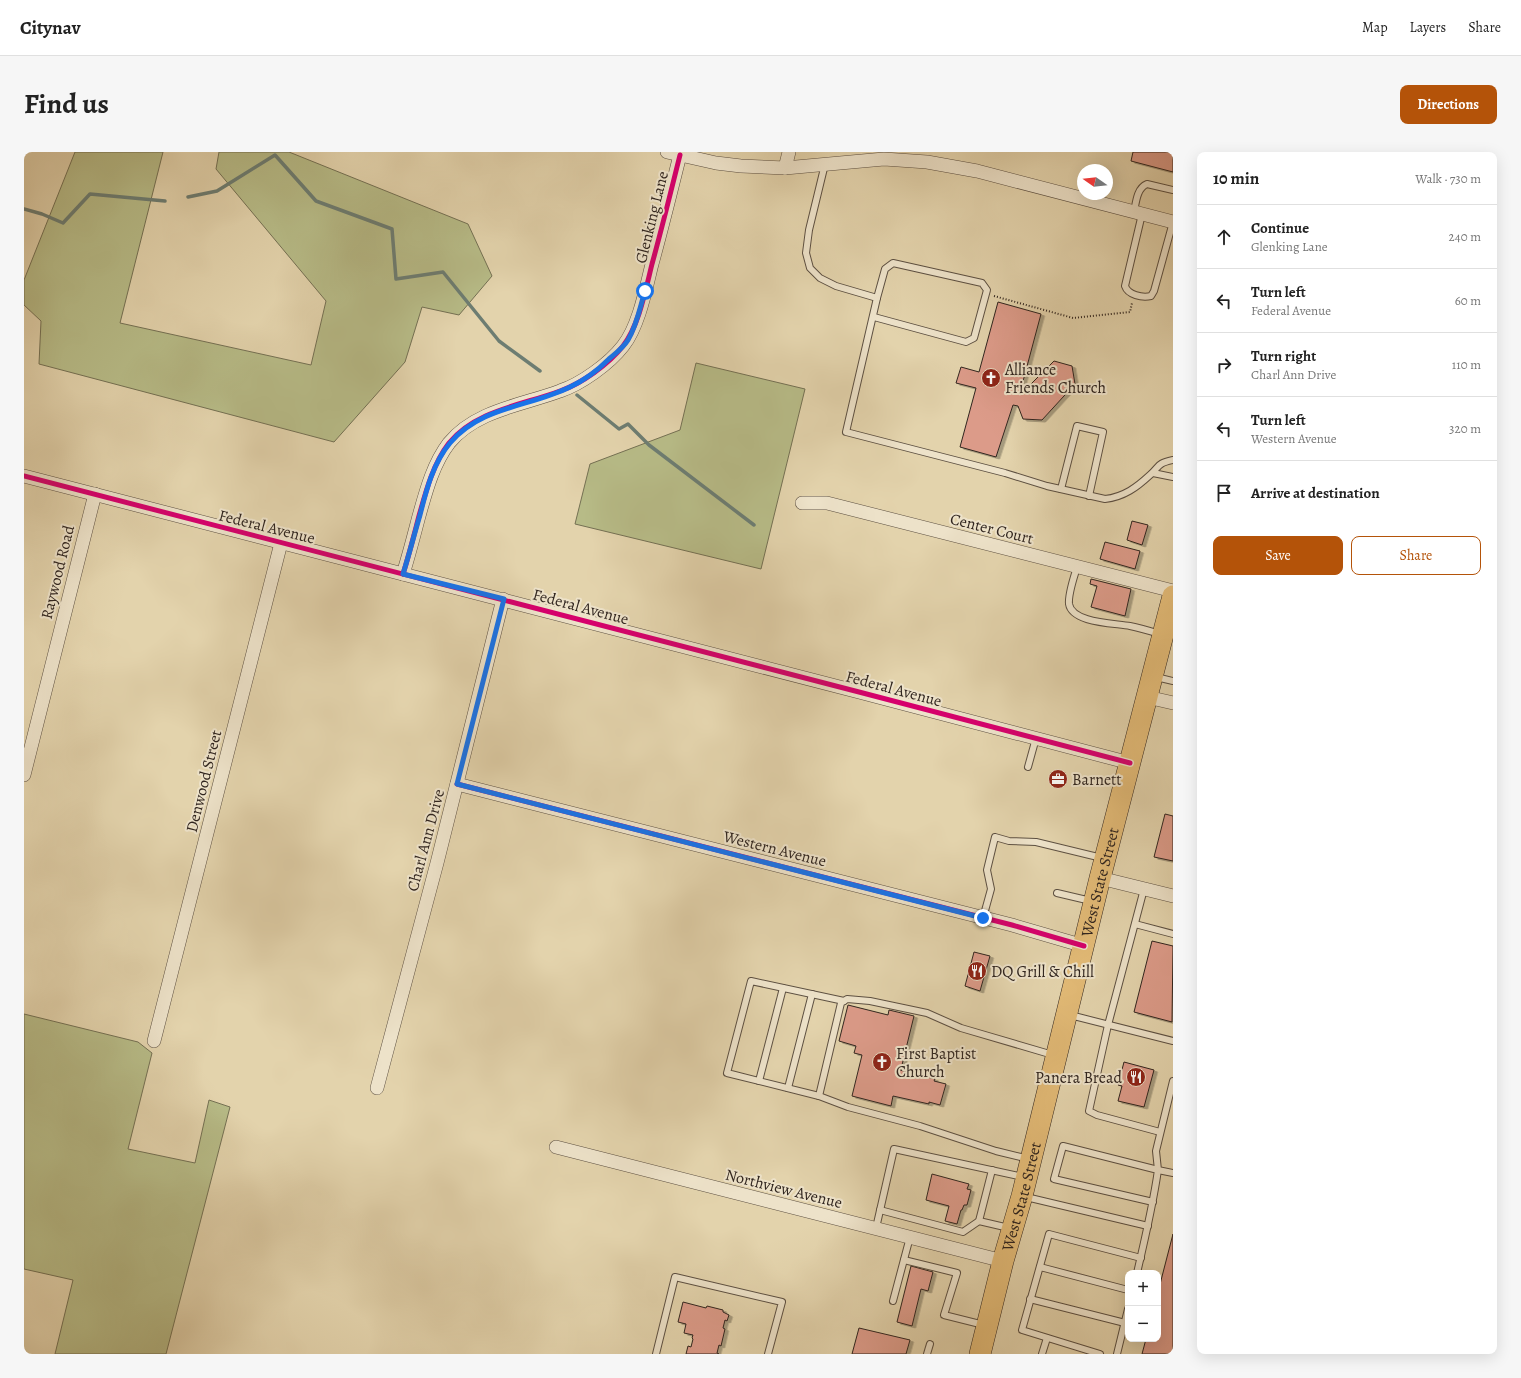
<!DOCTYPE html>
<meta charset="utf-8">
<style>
:root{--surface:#fff;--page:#f6f6f6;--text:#222;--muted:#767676;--line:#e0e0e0;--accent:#b45309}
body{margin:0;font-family:Alegreya,serif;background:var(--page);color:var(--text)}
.controls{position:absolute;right:12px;bottom:12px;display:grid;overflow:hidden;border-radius:8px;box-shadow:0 4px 16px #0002}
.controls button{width:36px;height:36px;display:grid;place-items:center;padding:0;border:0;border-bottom:1px solid var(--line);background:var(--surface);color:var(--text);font:20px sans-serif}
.compass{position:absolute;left:1053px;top:12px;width:36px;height:36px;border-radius:50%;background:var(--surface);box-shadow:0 4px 16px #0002;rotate:284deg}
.stop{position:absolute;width:12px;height:12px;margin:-9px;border:3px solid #1a73e8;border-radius:50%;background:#fff}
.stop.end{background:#1a73e8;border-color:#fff;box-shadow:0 1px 4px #0008}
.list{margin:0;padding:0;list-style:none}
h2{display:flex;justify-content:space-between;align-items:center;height:52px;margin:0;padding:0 16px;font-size:17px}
h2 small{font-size:13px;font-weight:400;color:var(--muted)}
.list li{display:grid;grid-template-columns:26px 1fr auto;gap:12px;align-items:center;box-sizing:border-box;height:64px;padding:0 16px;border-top:1px solid var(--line)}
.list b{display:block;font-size:15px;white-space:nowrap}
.list p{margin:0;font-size:13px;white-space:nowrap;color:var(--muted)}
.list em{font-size:13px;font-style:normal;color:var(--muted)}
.actions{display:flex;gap:8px;padding:12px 16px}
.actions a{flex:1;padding:9px 0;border:1px solid var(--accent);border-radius:8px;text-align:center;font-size:14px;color:var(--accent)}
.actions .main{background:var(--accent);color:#fff}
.icon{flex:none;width:22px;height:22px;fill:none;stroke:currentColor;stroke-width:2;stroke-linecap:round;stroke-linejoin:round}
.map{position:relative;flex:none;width:1149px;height:1202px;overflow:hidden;border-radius:8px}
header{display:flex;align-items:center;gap:24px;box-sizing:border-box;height:56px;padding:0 20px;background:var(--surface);border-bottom:1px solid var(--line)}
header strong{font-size:19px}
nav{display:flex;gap:22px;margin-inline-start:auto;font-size:14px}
.intro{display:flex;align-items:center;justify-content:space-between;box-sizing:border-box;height:96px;padding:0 24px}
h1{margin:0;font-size:28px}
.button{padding:10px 18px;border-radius:8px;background:var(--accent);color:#fff;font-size:14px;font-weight:700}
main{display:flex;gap:24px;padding:0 24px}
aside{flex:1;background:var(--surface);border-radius:8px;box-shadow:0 4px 16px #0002}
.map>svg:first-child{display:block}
</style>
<header>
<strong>Citynav</strong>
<nav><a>Map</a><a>Layers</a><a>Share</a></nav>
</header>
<div class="intro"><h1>Find us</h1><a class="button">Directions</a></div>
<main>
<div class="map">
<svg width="1149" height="1202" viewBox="0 0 1149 1202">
<defs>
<filter id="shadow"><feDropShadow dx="3.5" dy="2" stdDeviation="0" flood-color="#0004"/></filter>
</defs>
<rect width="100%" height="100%" fill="#e3d3ac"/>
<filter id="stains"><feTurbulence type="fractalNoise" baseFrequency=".005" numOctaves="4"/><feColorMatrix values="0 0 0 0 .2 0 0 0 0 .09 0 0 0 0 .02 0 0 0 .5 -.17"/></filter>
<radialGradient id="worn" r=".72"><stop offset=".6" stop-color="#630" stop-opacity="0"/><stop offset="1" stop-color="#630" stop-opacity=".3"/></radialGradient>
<g fill="#b7bb87" stroke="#747053">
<path d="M51 0H139L96 171 287 213 302 149 192 17 195 0H265L444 72 468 124 435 163 398 155 381 210 310 290 15 212 17 169 0 153V128Z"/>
<path d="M672 211 781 237 737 417 551 372 566 312 656 278Z"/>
<path d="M0 862 114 890 128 901 104 997 171 1011 185 948 206 955 142 1202H31L49 1128 0 1117Z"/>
</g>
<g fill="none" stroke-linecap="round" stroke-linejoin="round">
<g stroke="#6d7d72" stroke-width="3.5">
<path d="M164 45 193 39 251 3 292 49 368 77 372 127 419 120 475 189 516 219"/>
<path d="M0 57 18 62 39 71 66 42 141 49"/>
<path d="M553 243 595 277 604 272 625 293 730 373"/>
</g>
</g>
<g fill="#dc9b89" stroke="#30251f" filter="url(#shadow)">
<path d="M1109 0H1149V20L1107 9Z"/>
<path d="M974 150 1017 162 998 233 1004 235 1030 209 1048 214 1051 232 1018 268 999 267 994 254 989 253 972 305 936 295 952 236 932 231 937 215 955 220Z"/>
<path d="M1108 369 1124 373 1118 393 1103 388Z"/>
<path d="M1081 390 1116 399 1111 417 1076 407Z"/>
<path d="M1067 427 1107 437 1101 464 1067 455 1073 434 1066 432Z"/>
<path d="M1141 662 1149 664V709L1130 705Z"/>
<path d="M1128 789 1149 794 1148 870 1110 860Z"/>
<path d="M950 800 966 804 956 839 941 834Z"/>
<path d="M824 853 864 863 865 858 890 864 877 917 876 918 911 927 910 929 922 932 916 953 905 950V952L869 944 867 954 828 944 838 903 830 901 832 894 815 889Z"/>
<path d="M1100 910 1130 918 1120 955 1094 949 1098 934 1094 933Z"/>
<path d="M908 1022 945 1032 943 1037 947 1038 943 1053H940L938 1058H937L933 1072 921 1069 925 1054 902 1048Z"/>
<path d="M1149 1082V1202H1118L1122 1187H1134V1140Z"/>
<path d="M887 1114 909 1120 904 1139 897 1137 888 1174 873 1170Z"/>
<path d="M659 1150 682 1156 683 1154 699 1158V1160L705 1163 703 1169 701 1168 699 1176 701 1177 697 1194 695 1193 693 1201 695 1202H662L664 1194 667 1195 669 1187 668 1186 669 1183 660 1181 662 1172 654 1170Z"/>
<path d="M835 1176 886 1188 882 1202H828Z"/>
</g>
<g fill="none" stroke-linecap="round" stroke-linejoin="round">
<g stroke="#5d5042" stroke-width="8">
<g id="service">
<path d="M801 12 785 78 782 101 786 116 796 126 812 134 853 146 822 280 981 321 1023 334 1081 347C1100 345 1113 335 1126 323 1137 313 1132 312 1149 308"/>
<path d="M1110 60C1112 50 1113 36 1123 32L1149 38"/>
<path d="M1118 62 1101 134C1104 143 1118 146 1127 144L1130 139 1149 70"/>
<path d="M850 165 942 190 950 186 963 138 958 131 869 111 861 117 853 146"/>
<path d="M1129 321 1149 325"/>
<path d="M1037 337 1053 274 1079 280 1065 344"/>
<path d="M1053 415C1050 425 1044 442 1045 452 1048 471 1090 471 1106 474 1116 476 1126 479 1136 482"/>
<path d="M1132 525 1149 529"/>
<path d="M1004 615 1012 586"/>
<path d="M1120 737 1084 873 1065 959 1073 963 1136 980"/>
<path d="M1033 741 1067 749"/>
<path d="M959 766 967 737 963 718 971 685 985 689 1012 690 1078 706"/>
<path d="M1111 772 1149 782"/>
<path d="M820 849 727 829 703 921 795 944 824 955 896 974 972 999 1005 1007"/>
<path d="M1046 863 1149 889"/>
<path d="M735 929 759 836"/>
<path d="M1149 929 1132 999 1134 1018 1149 1021"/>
<path d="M764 936 788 842"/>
<path d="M795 944 817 851 823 847 846 849 903 861 937 876 1029 903"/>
<path d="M1002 1045 1124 1074"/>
<path d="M856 1058 939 1080 955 1069 968 1018"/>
<path d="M955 1069 985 1076"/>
<path d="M852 1076 870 997 999 1025"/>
<path d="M880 1108 933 1121 920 1163 960 1173"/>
<path d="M1016 1115 1104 1138"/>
<path d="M1113 1121C1121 1087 1129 1053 1134 1018L1039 994 1030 1027 1129 1050"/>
<path d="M1006 1147 1101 1171"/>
<path d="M869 1149 886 1085"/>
<path d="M632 1202 651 1125 758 1150 744 1202"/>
<path d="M903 1202 906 1192"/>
<path d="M1018 1202 1023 1186"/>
<path d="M1076 1202 998 1178 1025 1082 1117 1106"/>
<path d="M1093 1202 1104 1157"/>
</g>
</g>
<g stroke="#5d5042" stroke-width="14">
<g id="minor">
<path d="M643 0 692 11 717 14 761 16 860 7 903 10 953 19 1149 70"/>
<path d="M761 16 765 0"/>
<path d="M0 324 835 540 1106 611"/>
<path d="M778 351H803L1149 439"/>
<path d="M379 422C385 403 390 383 395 364 402 339 409 312 425 291 452 258 499 253 536 239 557 232 585 212 599 194 615 174 622 136 628 112 638 76 647 39 656 3"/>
<path d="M1123 545 1149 551"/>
<path d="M0 623 71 342"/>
<path d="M433 632 988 773 1060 794"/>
<path d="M1076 726 1149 744"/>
<path d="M130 889 257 391"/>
<path d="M353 936 413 711 479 447"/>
<path d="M532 995 979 1109"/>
</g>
</g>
<g stroke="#30251f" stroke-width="22">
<g id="trunk">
<path id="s1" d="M956 1202 979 1109 998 1044 1076 726 1149 444"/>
</g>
</g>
<path stroke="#30251f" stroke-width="2" stroke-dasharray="1 2" stroke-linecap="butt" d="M970 144 1049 166 1106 160 1108 151"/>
<use href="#service" stroke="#ede2c9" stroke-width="6"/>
<use href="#minor" stroke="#ede2c9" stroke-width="13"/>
<use href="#trunk" stroke="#e2ba76" stroke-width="21"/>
<g stroke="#ede2c9" stroke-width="8">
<g id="cycleway">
<path d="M0 324 835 540 1106 611"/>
<path d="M379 422C385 403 390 383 395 364 402 339 409 312 425 291 452 258 499 253 536 239 557 232 585 212 599 194 615 174 622 136 628 112 638 76 647 39 656 3"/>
<path d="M433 632 988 773 1060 794"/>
</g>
</g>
<use href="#cycleway" stroke="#d6006c" stroke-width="5"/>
</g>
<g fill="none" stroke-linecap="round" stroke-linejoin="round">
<path stroke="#1a73e8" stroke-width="5" d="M621 139C616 155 613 173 604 188 599 196 592 201 585 207 573 219 561 228 546 235 506 255 457 254 426 291 409 311 402 339 396 363 390 383 385 403 379 422L480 447 433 632 959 766"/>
</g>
<defs>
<g id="church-disc" transform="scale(1)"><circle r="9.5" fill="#8f2418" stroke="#ede2c9"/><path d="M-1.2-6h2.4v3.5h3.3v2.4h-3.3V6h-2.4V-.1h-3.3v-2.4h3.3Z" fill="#fff"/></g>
<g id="office-disc" transform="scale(1)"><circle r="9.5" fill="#8f2418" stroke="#ede2c9"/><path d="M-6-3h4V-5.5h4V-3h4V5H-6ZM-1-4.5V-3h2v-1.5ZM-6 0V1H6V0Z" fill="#fff"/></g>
<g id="restaurant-disc" transform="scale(1)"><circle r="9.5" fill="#8f2418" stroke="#ede2c9"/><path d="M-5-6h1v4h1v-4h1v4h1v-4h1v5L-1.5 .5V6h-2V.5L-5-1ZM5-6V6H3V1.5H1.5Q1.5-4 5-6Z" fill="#fff"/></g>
</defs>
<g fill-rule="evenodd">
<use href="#church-disc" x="967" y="226"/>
<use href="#office-disc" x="1034" y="627"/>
<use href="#restaurant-disc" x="953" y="819"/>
<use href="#church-disc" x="858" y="910"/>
<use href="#restaurant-disc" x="1112" y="925"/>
</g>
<g text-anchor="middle" stroke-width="4" stroke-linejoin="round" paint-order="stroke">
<g font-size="16" fill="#30251f" stroke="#ede2c9">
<text transform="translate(627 65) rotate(-76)" y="6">Glenking Lane</text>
<text transform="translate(243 374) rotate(14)" y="6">Federal Avenue</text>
<text transform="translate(968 376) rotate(14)" y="6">Center Court</text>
<text transform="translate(33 420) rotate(-76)" y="6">Raywood Road</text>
<text transform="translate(557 454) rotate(15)" y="6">Federal Avenue</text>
<text transform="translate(870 536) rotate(15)" y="6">Federal Avenue</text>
<text transform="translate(179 629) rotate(-76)" y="6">Denwood Street</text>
<text transform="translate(401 688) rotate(-75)" y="6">Charl Ann Drive</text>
<text transform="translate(751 696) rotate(14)" y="6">Western Avenue</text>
<text dy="6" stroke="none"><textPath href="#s1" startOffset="487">West State Street</textPath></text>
<text transform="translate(760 1036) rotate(14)" y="6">Northview Avenue</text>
<text dy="6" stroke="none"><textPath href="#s1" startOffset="163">West State Street</textPath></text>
</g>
<g font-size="16" fill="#30251f" stroke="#ede2c9" text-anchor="start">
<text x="981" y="223">Alliance<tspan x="981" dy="18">Friends Church</tspan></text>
<text x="1048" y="633">Barnett</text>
<text x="967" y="825">DQ Grill &amp; Chill</text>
<text x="872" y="907">First Baptist<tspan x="872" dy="18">Church</tspan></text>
<text x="1098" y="931" text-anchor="end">Panera Bread</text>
</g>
</g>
<rect width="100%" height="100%" filter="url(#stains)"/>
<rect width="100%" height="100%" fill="url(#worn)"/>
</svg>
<div class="controls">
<button>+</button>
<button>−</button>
</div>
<svg class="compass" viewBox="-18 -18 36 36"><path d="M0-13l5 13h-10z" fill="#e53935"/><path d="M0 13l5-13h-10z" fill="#767676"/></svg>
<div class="stop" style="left:621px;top:139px"></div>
<div class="stop end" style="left:959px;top:766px"></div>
</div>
<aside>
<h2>10 min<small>Walk · 730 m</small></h2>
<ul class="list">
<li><svg class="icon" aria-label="ahead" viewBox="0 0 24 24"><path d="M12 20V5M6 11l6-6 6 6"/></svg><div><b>Continue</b><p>Glenking Lane</p></div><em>240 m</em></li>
<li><svg class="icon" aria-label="left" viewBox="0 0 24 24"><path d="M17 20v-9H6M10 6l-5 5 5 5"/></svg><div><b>Turn left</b><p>Federal Avenue</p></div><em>60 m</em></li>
<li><svg class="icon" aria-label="right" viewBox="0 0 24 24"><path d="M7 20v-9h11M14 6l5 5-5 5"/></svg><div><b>Turn right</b><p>Charl Ann Drive</p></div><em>110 m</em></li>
<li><svg class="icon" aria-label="left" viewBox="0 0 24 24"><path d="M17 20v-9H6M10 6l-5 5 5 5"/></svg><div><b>Turn left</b><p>Western Avenue</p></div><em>320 m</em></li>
<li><svg class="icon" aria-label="arrive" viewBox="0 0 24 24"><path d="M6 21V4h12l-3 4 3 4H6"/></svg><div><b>Arrive at destination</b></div></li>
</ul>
<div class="actions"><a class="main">Save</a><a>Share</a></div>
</aside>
</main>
